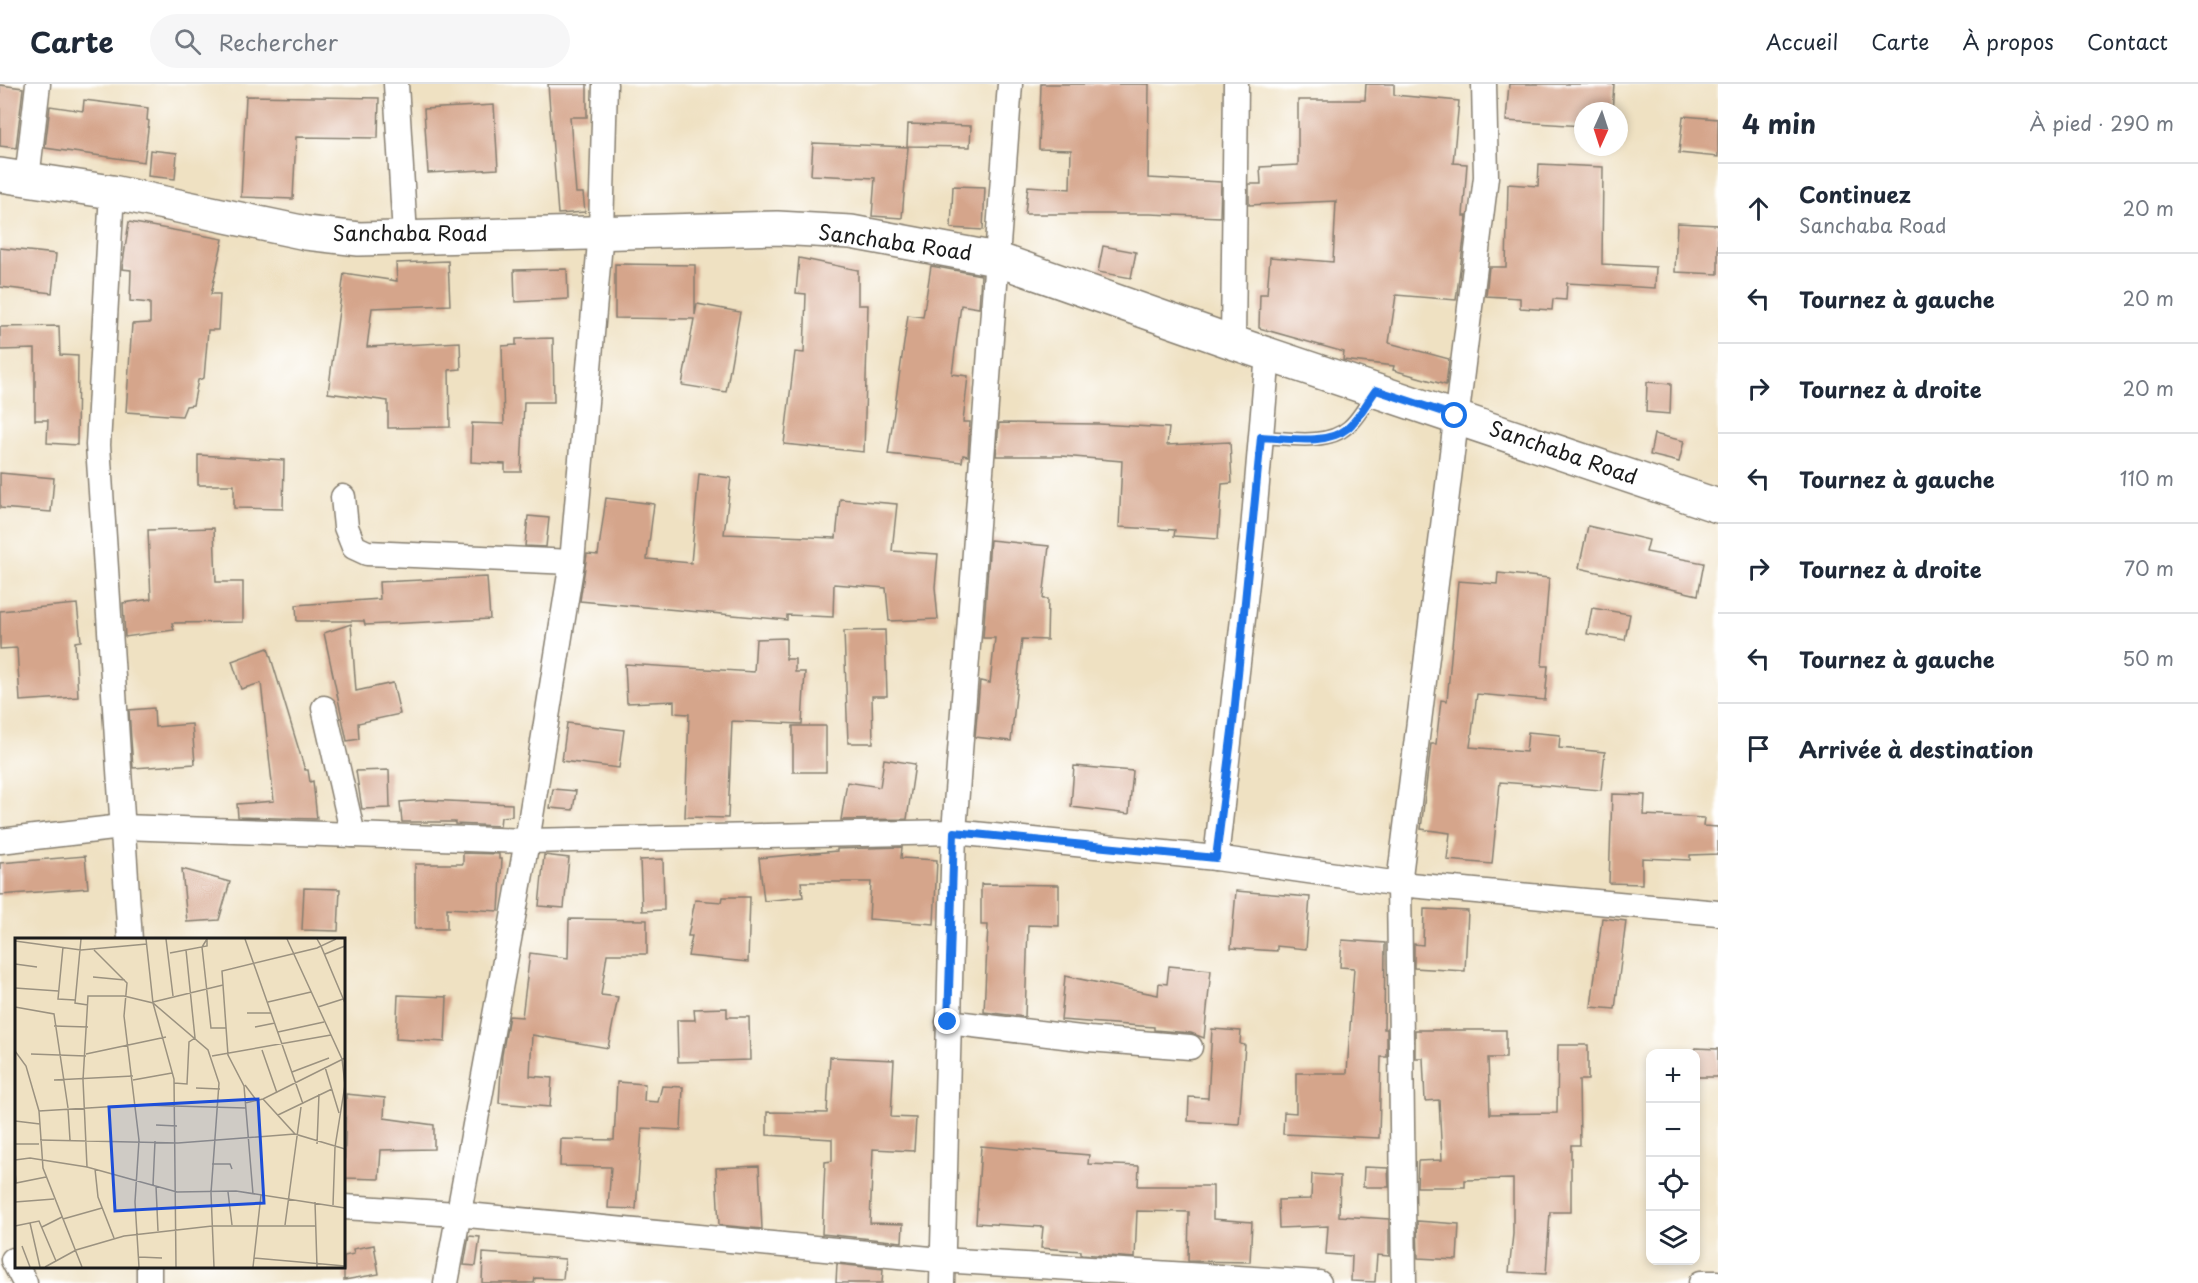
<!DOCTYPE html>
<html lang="fr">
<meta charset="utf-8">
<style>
:root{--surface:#fff;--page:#f6f6f7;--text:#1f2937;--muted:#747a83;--line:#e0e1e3}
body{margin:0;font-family:"Playpen Sans",sans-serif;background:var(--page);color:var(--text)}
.controls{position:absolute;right:18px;bottom:18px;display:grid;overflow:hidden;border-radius:12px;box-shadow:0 3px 9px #0003}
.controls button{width:54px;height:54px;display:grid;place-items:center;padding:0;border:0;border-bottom:2px solid var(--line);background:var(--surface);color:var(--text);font:30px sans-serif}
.compass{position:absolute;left:1574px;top:18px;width:54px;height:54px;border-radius:50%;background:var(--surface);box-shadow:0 3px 9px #0003;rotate:183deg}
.stop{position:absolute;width:18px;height:18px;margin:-14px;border:4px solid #1a73e8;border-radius:50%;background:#fff}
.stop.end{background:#1a73e8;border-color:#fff;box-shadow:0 2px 6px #0008}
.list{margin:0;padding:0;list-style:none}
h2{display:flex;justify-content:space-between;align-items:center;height:78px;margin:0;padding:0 24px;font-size:26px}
h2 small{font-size:20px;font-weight:400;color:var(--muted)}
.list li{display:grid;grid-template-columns:39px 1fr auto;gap:18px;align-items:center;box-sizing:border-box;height:90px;padding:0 24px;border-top:2px solid var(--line)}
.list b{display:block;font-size:22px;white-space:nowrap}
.list p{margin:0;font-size:20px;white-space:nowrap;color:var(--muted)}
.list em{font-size:20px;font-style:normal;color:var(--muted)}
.icon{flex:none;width:33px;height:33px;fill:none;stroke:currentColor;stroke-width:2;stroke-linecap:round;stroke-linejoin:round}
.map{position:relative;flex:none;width:1718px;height:1199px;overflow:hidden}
header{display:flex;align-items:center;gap:36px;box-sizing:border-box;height:84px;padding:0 30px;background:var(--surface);border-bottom:2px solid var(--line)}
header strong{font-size:28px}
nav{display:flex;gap:33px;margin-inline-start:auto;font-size:21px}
.search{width:420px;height:54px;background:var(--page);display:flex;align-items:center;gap:15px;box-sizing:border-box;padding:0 21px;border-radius:33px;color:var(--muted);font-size:22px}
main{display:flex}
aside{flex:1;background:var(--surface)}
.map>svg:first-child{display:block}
</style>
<header>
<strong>Carte</strong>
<div class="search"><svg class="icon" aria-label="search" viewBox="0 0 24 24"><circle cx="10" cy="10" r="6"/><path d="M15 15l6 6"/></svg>Rechercher</div>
<nav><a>Accueil</a><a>Carte</a><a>À propos</a><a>Contact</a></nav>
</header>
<main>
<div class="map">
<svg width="1718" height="1199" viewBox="0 0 1718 1199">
<rect width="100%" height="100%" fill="#fff"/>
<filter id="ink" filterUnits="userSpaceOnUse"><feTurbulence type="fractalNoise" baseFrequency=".0167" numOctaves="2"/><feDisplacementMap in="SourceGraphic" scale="12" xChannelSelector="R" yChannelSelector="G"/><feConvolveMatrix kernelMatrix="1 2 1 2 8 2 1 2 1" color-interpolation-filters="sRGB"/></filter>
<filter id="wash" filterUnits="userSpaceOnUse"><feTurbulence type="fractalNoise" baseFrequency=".008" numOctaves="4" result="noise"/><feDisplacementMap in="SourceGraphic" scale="24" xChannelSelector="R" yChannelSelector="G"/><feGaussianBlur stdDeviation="1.35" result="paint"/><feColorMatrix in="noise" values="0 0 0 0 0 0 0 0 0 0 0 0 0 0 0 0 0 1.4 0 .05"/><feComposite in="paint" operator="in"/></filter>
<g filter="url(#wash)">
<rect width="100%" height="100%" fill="#efe1c2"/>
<g id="blocks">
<g fill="#d5a58b">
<path d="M548 0H587V33H570L576 109H583L585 128 558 130Z"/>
<path d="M1041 0H1149L1148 94 1221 98 1220 133 1150 130H1025L1028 102 1070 105 1071 66 1039 65Z"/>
<path d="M1366 0H1394V11L1459 17 1453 79 1467 80 1463 132H1467L1456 216 1396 211 1389 259 1449 275 1446 301 1393 286 1394 282 1343 276 1344 268 1259 244 1260 210H1267L1270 173 1333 178 1336 117 1249 121V100H1261L1260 83 1298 81V16H1365Z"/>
<path d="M1509 0H1614L1612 27H1583V42L1506 37Z"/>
<path d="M0 1 23 4 16 64 0 62Z"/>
<path d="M246 12 379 14 378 54 296 53 293 115 241 113Z"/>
<path d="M84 16 148 24 147 36 149 37 144 78 45 64 50 22 83 27Z"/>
<path d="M494 21 498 85 428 89 424 25Z"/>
<path d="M1683 32 1718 35V73L1679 69Z"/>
<path d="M908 40 971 42 970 63 907 62Z"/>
<path d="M813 59 908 63 902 134 872 132 875 94 811 91Z"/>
<path d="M150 66 177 69 175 95 148 92Z"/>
<path d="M1539 80 1603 83 1602 180 1656 183 1655 204 1567 199 1566 216 1553 215 1552 226 1520 224V214L1486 212 1489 183H1506L1508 100 1538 102Z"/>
<path d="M953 102 985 103 983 146 951 144Z"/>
<path d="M129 138 223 155 211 210H220L218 246H208L204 294 198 296 193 321 186 322 182 332 126 328 132 240 150 239V219L130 217 131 186 122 185Z"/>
<path d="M1677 139 1718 141V190L1675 188Z"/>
<path d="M1103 162 1136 168 1131 194 1098 188Z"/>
<path d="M0 164 56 170 52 209 0 203Z"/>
<path d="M799 174 858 186V221H868L864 368 784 360 795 268 804 269 806 210 796 209Z"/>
<path d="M448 177 450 221 372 224 367 263 460 258 461 285 449 286 450 343 388 344V317L328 309 344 189 397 197 396 179Z"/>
<path d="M615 180 695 181V231L697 220 740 228 726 308 682 301 694 235 615 234Z"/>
<path d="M931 182 981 191 979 224 961 221 952 290 968 292 963 338H970L968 372 963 371 962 378 888 370 908 231 923 233Z"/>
<path d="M567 185 568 215 515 218 514 186Z"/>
<path d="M59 242 60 271 78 272 77 361 47 359 48 336H35V265L0 266V243Z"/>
<path d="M553 254 554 318H524L521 388H505V380L471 378 472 339 504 340 502 262 516 261V255Z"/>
<path d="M1647 298 1671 300 1670 330 1646 328Z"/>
<path d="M999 339 1099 340 1169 344 1167 361 1230 358 1232 399 1222 400 1218 455 1174 452 1175 446 1119 443 1122 377 1062 372H996Z"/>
<path d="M1654 350 1684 357 1679 378 1650 371Z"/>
<path d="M198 371 284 376 283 425 234 424V401H198Z"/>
<path d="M0 389 54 394 51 428 0 424Z"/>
<path d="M699 390 731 394 724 450 836 454 840 415 897 420 892 467 938 470 935 503 938 535 889 537 886 504 834 500 833 533 787 531V536L580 517 587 470 598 471 606 414 654 420 647 475 691 479Z"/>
<path d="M528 432 549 434 546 463 525 462Z"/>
<path d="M1588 442 1649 456 1646 468 1704 479 1698 511 1579 484Z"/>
<path d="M214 444 216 498H243V538L172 539 174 546 125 553 123 519 151 515 148 446Z"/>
<path d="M990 456 1049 462 1043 515H1048L1047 556 1022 555 1011 657 975 653 980 597 990 599 995 554H983Z"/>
<path d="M1498 489 1549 494 1542 582H1548L1545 616 1477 610 1470 663 1526 668 1528 648 1560 651 1559 664 1605 668 1601 706 1500 698 1492 780 1447 776 1450 749 1421 745 1431 660H1436L1441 616 1447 617 1458 497 1497 500Z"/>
<path d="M487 493 490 535 365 541 364 537H297L296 521 380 515 379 498Z"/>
<path d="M77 520 81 557 75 558 78 613 20 617 17 564 0 565V527Z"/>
<path d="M1592 524 1630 530 1625 556 1587 550Z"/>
<path d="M351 540 356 607 393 599 400 630 358 639 359 655 347 657 324 549Z"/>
<path d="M885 546 887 612H872L873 659H848L844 547Z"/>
<path d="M786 554V575H795V588H805L802 640 732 637 728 734 685 733 689 630 674 629V617L627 619 625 580 754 588 756 555Z"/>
<path d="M268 564 305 686H308L310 698 313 697 317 735 238 733 237 720 274 717 261 599 241 605 232 577Z"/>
<path d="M154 624 155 643 192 640 195 680 133 684 129 626Z"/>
<path d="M567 639 624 646 619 684 562 677Z"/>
<rect x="793" y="642" width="33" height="46"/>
<path d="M884 675 915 680 907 735 841 736 847 698 880 703Z"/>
<path d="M1074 682 1133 687 1129 730 1071 723Z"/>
<path d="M389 686 390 724 362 725 356 687Z"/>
<path d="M553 705 576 707 573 726 550 724Z"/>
<path d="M1612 710 1645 711 1644 731 1704 734 1703 742 1718 743V770L1690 771V776L1642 774V800L1609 799Z"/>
<path d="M426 716 512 720V732L501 733 500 742 455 740V738H402L400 718Z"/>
<path d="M902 763 901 774 937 776 934 840 869 835 871 798H801L803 813 764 817 759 774 837 767V765Z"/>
<path d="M463 769 499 770V775H502L499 827 447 824V845H415V780H463Z"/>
<path d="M544 771 569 774 564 824 539 822Z"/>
<path d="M85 772 88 804 0 811V779Z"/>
<path d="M663 775 664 826 642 827 640 776Z"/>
<path d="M182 785 230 798 219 836 187 838Z"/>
<path d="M981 800 1059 801V842L1028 841 1025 933 984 928 988 841H981Z"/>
<path d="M304 804 340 805 338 847 302 846Z"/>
<path d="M1236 807 1310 813 1306 865 1277 862V867L1231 864Z"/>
<path d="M723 813H750L748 878 688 872 692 852H688L695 816 722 818Z"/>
<path d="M1424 825 1468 827 1465 887 1414 884V860L1423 861Z"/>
<path d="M1602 834 1626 837 1615 925 1591 923Z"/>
<path d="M569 835 647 836V870H607L601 911 618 913 608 964 532 951 530 992 552 994 550 1023 499 1019 502 971 509 932 522 933 530 869 568 874Z"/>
<path d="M1342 856 1385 859 1384 945H1387V973H1381L1379 1054 1283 1050 1284 1028 1296 1029V989H1347L1354 884 1340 883Z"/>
<path d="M1169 882 1211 886 1204 954 1191 949 1154 946V943L1061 936 1065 892 1158 911 1159 899 1167 900Z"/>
<path d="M398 911 447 913 445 958 396 955Z"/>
<path d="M727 924V933H749L750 976 678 978 677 936H695L694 925Z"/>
<path d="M1212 945 1241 947 1240 960 1245 961 1239 1040 1188 1037 1189 1013 1208 1014Z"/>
<path d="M1415 946H1506V974H1488L1490 1030 1557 1029 1558 961H1588V996H1579L1580 1061H1571V1128H1550L1546 1190 1509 1188 1513 1150V1095L1465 1096V1103H1417L1418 1077 1442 1076 1439 1016 1425 1017 1423 974H1415Z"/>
<path d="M1695 964 1718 965V993H1695Z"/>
<path d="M830 973 894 976 891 1033 916 1034 914 1067 873 1065 870 1139 903 1140 902 1158 822 1150 825 1078 832 1077V1055L767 1051V1028L827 1029Z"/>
<path d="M617 998 645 1000 644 1017 658 1018 662 1002 683 1003 681 1046 642 1044 636 1125 608 1124 611 1083 560 1082 561 1055 614 1056Z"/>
<path d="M346 1010 385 1014 384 1034 434 1041V1065L381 1066 379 1095 344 1094Z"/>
<path d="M981 1062 1089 1071 1088 1080 1139 1082 1138 1102H1213V1135L1252 1138 1250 1178 1188 1177 1189 1128 1137 1127 1135 1174 1081 1170V1167L1041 1164 1043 1143 976 1139Z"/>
<path d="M759 1082 762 1145 719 1141 716 1084Z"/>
<path d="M1364 1083 1388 1084 1389 1103H1363Z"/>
<path d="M1312 1090 1340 1092 1339 1132 1389 1135V1172L1377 1171 1375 1198 1351 1197 1352 1172 1326 1170 1328 1142 1279 1144 1278 1116 1311 1115Z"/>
<path d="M1417 1137 1459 1140 1457 1176 1418 1174Z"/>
<path d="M469 1152 480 1153 476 1182 464 1181Z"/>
<path d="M374 1161 379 1190 344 1196V1172L354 1170 353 1165Z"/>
<path d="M483 1169 565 1175 563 1195 535 1194 534 1199H482Z"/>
<path d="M837 1180 883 1185 882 1199H836Z"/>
</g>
</g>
</g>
<g filter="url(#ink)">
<use href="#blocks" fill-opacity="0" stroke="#867e6f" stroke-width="1.5"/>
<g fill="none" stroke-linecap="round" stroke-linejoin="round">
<g stroke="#867e6f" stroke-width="15">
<path id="lane" d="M1261 353C1287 354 1327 362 1348 343 1358 335 1366 320 1373 309"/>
</g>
<g stroke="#867e6f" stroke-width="27">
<g id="street">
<path d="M396 0 405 152"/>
<path d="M27 95 38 0"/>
<path d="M112 108 98 361 130 856"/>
<path d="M1233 257 1236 0"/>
<path d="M343 413 346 443 354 463 367 469 572 478"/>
<path d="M324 624 353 751"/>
<path d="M0 757 122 743 527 757 954 748 1216 774 1399 800 1718 829"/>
<path d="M1216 774 1253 446 1268 270"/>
<path d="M948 938 1089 955 1190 963"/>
<path d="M344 1123 457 1130 941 1176 1319 1199"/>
<path d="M13 1176 25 1199"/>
<path d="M149 1182V1199"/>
<path d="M446 1199 527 757 572 478 601 147 605 0"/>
<path d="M942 1199 954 748 1010 0"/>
<path d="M1404 1199 1399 800 1486 93 1484 0"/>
<path d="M1701 1199H1718"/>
</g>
</g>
<g stroke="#867e6f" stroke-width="36">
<path id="secondary" d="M0 91 112 108 306 149 359 155 777 144 851 148 996 175 1249 264 1718 422"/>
</g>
<use href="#lane" stroke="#fff" stroke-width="12"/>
<use href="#street" stroke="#fff" stroke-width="24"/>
<use href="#secondary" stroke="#fff" stroke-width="33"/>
</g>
</g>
<g fill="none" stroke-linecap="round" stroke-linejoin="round" filter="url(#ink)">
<path stroke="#1a73e8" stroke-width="8" d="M948 938 954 748 1216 774 1234 631 1261 353C1287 354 1326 362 1348 344 1359 334 1367 318 1376 306L1455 332"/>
</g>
<g text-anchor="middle" stroke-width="5" stroke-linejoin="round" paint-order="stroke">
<g font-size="21" fill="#1c1c1c" stroke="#fff">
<text x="410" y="157">Sanchaba Road</text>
<text transform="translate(895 159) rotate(8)" y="7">Sanchaba Road</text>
<text transform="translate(1563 369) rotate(19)" y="7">Sanchaba Road</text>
</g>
</g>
<g transform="translate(15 854)">
<rect width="330" height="330" fill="#efe1c2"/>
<path fill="none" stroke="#9b9280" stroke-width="1.5" d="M66 1 60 65 73 67M131 1 138 65 159 141 161 329M151 1 158 58M192 1 187 9 196 90H211M230 1 288 166M272 1 327 121 330 147M321 1 306 8 330 65M0 3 66 12 132 6M48 9 43 61 60 62M79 12 112 45 109 78 124 202 120 264 124 329M155 15 192 8V1M310 16 330 8M0 26 22 29M78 39 110 42M0 50 43 53M138 64 208 47M253 64 296 54M0 69 39 76 53 170M303 69 328 61M232 75H256M39 88 73 89M240 89 260 85M263 94 309 84M247 112 262 155M0 113 11 128 24 173 28 230 67 329M16 116 71 118M71 116 151 99M197 118 316 97M310 129 324 175M277 134 314 120M39 142 118 138M118 142 157 135M159 145 172 146 174 104 180 100 171 12M230 147 242 163M181 150 205 151M248 161 280 196 330 211M230 165 248 161 330 120M53 171 55 202M24 173 122 167 231 170M263 177 317 151M0 183 25 186M141 187 162 188M25 202 163 205 280 196M0 206H24M302 206 304 156M0 222 15 220 72 229 162 254 221 253 330 270M197 226H215L217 231M72 229 68 142 73 58H109L138 65 193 112 204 145 196 255 199 329M80 231 83 259 99 300M0 233 1 245 31 239M138 247 140 203M141 248 143 293M213 254 217 287M238 256 229 148 213 117 207 33 302 10 306 8 302 1M0 264 39 261M300 264 302 329M318 267 320 209 330 147M48 281 87 270M15 285 25 329M270 287 286 169M0 288 24 283 41 323M27 289 47 279M7 308 15 329M124 319 147 320M239 320 330 328M30 329 61 312 109 298 197 288H301M238 329 246 257"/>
<path fill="#1d4ed8" fill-opacity="0.15" stroke="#1d4ed8" stroke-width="3" d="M243 161 249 265 100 273 94 169Z"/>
<rect width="330" height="330" fill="none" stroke="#1c1c1c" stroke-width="3"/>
</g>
</svg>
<div class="controls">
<button>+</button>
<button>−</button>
<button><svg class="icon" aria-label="locate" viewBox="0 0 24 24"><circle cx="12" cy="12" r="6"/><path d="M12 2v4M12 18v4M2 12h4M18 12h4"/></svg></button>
<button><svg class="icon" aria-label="layers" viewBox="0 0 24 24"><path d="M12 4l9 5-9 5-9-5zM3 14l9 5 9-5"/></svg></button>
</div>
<svg class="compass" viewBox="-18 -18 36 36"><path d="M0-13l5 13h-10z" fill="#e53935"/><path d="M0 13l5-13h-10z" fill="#747a83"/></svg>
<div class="stop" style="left:1455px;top:332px"></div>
<div class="stop end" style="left:948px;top:938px"></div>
</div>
<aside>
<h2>4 min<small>À pied · 290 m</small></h2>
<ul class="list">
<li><svg class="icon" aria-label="ahead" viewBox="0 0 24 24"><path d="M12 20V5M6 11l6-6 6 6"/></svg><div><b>Continuez</b><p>Sanchaba Road</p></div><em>20 m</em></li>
<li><svg class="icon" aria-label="left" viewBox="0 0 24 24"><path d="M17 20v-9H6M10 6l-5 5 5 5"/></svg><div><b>Tournez à gauche</b></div><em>20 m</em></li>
<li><svg class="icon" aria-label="right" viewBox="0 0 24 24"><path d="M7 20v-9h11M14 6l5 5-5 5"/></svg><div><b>Tournez à droite</b></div><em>20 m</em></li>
<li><svg class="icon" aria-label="left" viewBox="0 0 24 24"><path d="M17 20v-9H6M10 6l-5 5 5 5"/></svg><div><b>Tournez à gauche</b></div><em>110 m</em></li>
<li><svg class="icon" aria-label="right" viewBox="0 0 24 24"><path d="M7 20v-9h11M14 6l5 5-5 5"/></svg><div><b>Tournez à droite</b></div><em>70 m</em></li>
<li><svg class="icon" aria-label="left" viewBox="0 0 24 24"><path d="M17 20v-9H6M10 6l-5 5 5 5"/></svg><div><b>Tournez à gauche</b></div><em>50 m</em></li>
<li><svg class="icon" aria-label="arrive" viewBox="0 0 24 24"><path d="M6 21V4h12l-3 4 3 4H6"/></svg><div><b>Arrivée à destination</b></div></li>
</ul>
</aside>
</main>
